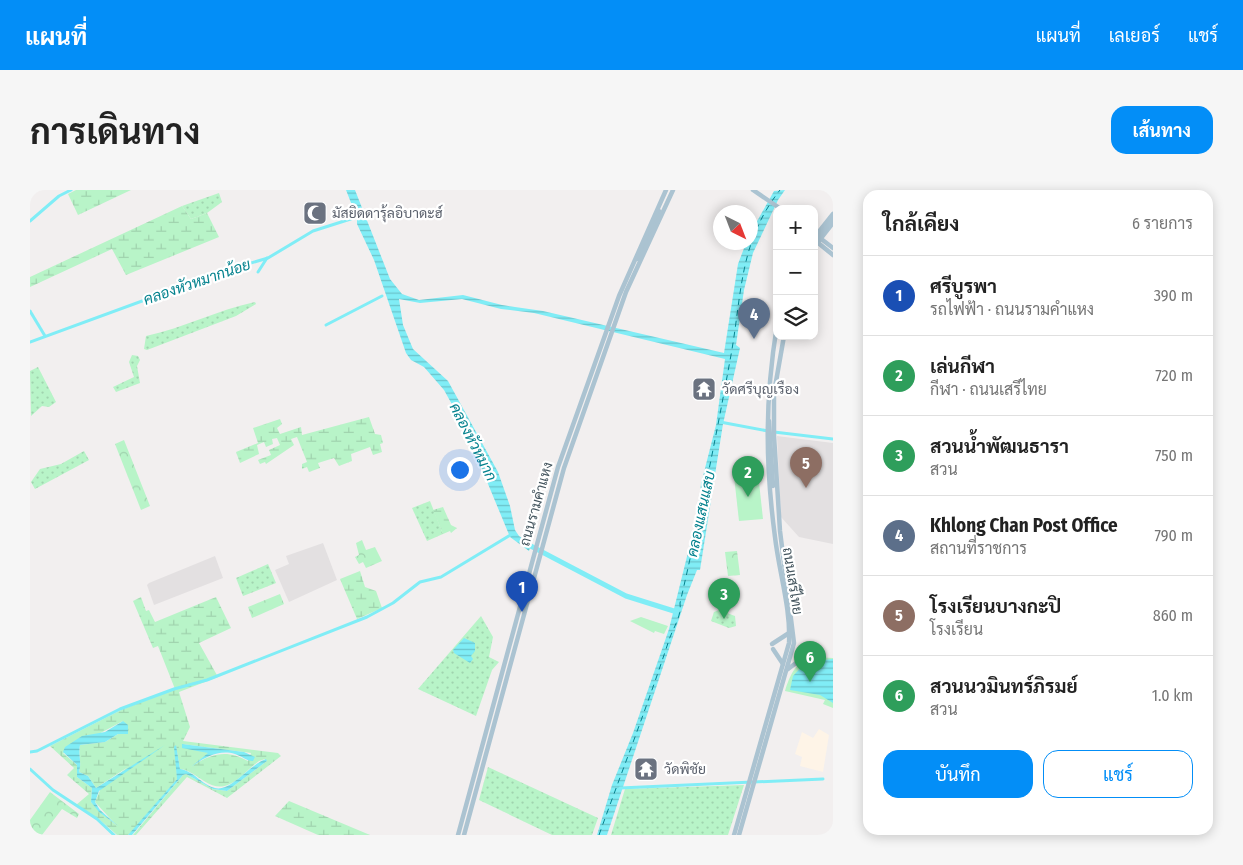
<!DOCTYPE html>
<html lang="th">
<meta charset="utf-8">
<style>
:root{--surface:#fff;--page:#f6f6f6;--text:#222;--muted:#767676;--line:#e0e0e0;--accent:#038ef7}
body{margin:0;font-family:"Fira Sans Condensed",Sarabun,sans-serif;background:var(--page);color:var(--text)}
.controls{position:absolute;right:15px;top:15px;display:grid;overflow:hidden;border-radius:10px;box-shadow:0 2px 12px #0003}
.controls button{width:45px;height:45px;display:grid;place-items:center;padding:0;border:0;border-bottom:1px solid var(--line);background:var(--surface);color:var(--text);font:25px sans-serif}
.compass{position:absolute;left:683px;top:15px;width:45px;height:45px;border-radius:50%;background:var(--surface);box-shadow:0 2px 12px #0003;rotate:138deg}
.you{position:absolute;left:429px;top:279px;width:18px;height:18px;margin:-12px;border:4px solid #fff;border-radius:50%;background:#1a73e8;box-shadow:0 0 0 8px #1a73e833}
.badge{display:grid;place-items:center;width:32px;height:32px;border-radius:50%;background:var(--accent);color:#fff;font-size:16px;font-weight:700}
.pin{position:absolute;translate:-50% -41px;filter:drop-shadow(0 1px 2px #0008)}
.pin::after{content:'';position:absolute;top:26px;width:18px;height:15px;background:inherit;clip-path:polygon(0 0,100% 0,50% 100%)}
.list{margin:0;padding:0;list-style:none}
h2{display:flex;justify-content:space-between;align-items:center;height:65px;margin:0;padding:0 20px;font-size:21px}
h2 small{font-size:16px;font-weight:400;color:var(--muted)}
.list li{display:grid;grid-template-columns:32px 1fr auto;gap:15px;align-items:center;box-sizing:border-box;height:80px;padding:0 20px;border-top:1px solid var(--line)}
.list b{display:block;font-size:19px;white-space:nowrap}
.list p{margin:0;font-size:16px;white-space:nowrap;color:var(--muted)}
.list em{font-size:16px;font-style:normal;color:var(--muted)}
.actions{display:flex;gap:10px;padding:15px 20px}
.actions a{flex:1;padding:11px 0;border:1px solid var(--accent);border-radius:15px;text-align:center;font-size:18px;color:var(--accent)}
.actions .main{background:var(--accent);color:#fff}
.icon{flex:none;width:28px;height:28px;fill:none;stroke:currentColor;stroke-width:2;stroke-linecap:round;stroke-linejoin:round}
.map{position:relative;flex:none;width:803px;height:645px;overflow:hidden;border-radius:15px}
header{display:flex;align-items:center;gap:30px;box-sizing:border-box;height:70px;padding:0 25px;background:var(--accent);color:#fff}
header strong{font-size:24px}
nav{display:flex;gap:28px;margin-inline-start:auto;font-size:18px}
.intro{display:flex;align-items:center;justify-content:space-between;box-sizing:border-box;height:120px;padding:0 30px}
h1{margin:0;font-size:35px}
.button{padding:12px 22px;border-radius:15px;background:var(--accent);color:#fff;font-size:18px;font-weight:700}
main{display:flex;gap:30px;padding:0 30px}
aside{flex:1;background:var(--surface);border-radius:15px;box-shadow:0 2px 12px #0003}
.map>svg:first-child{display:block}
</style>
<header>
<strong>แผนที่</strong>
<nav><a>แผนที่</a><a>เลเยอร์</a><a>แชร์</a></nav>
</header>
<div class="intro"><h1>การเดินทาง</h1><a class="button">เส้นทาง</a></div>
<main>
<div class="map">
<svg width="803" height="645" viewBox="0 0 803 645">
<defs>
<pattern id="grass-dots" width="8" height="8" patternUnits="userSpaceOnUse" patternTransform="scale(1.25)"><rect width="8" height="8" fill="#b8f4c8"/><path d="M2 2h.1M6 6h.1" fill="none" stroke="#a0d3ae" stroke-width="1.8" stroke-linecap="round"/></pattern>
<pattern id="forest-crowns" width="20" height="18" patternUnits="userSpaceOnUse" patternTransform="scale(1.25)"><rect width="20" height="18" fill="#b8f4c8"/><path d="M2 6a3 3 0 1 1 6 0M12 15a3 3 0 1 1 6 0" fill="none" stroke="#a0d3ae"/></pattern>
<pattern id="wetland-marsh" width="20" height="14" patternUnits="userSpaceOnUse" patternTransform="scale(1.25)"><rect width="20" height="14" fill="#b8f4c8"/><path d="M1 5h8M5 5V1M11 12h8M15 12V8" fill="none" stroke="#a0d3ae"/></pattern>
<pattern id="water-rules" width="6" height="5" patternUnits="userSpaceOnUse" patternTransform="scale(1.25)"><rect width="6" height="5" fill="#80edf6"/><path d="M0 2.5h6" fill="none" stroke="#6bc3ca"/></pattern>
</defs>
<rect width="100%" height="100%" fill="#f2efef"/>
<path fill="#fef4e7" d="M789 539 799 545 793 582 770 576 772 567 765 564 772 542 783 548Z"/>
<g fill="#e3e0e1">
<path d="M747 246 803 253V354L769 347 751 327Z"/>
<path d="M293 353 307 390 259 412 245 380 259 374 256 366Z"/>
<path d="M185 366 193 388 124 415 117 395 119 393Z"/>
</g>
<g fill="url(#grass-dots)">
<path d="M189 3 192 12 177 23 161 29 152 16Z"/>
<path d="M225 112 226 114 206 126 117 160 114 159 116 146C154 138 187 120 225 112Z"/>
<path d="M102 165 108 166 110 170 107 176 110 193 86 202 83 197 104 187 99 172Z"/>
<path d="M8 177 26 212 19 217 12 216 1 226 0 181Z"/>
<path d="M54 261 59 270 5 299 1 292 10 279 31 274Z"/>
<path d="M400 311 413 344 397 351 382 318Z"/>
<path d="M238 374 246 393 213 406 206 388Z"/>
<path d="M689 420 705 426 706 436 699 438 681 431 684 422Z"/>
<path d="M451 426 463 447 459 467 469 472 462 480 446 526 388 499Z"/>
<path d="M458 577 568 628 562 645H522L449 610Z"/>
<path d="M714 595 698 645H581L595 599Z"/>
</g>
<g fill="url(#forest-crowns)">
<path d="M94 250 120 316 111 320 85 254Z"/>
<path d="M332 350 336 360 345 357 352 371 336 378 333 372 329 374 325 367 329 365 326 353Z"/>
<path d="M707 361 710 385 698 386 695 362Z"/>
<path d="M250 404 254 414 222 428 218 417Z"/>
<path d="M20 602 49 624 47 628 32 619 12 645H0V630Z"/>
</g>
<g fill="url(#wetland-marsh)" fill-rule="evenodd">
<path d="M46 0H101L48 25 38 4Z"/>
<path d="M152 16 161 29 177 23 189 47 96 85 82 59 0 97V87Z"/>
<path d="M339 227 345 244 351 245 353 253 350 254 352 262 343 265 340 257 321 264 322 271 309 276 304 268 288 273 290 278 279 282 277 277 272 279V274L277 272 267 247 261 249 264 255 236 274 235 272 230 274 228 270 241 265 239 260 250 255 247 248 242 249 243 254 236 257 234 252 227 255 229 264 210 273 206 262 228 253 223 238 250 229 252 234 247 238 250 244 271 237 272 245Z"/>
<path d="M413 317 421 335 427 338 421 343 420 341 413 344 403 320Z"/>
<path d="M330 381 335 397 346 401 352 418 327 429 310 389Z"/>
<path d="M111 407 116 421 119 420 125 432 186 407 201 438 169 453 188 487 149 502 160 537 153 551 248 563 251 566 197 608 157 587 106 645H103L153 585 156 584 183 599 197 601 237 571 235 569 229 571C210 585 198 607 174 591 166 586 159 580 150 579L146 556 147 589 103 641 98 645H87L70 630 46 615 59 604 37 585 44 578 20 556 91 520 145 499 128 456 123 458 103 411ZM93 531 88 544 75 552 50 555C48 565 52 572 49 582L58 586 66 598 98 577 71 598 65 612 87 636 61 612 62 598 47 587V575L33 563ZM152 554 214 562 221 563 218 571C197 559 181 563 161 577L179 563Z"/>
<path d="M259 611 340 645H288L245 626Z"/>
</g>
<g fill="#b8f4c8">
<path d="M728 283 733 329 709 331 704 286Z"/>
<path d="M611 427 638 436 634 444 625 441 624 443 600 431Z"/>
<path d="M784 467 803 468V518L793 514 795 510 755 501C760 485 766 470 784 467Z"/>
</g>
<g fill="url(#water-rules)">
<path d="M316 0H325L360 89 372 104 389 110 433 105 472 115 513 121 694 163 708 74 716 53 720 52 721 42 744 1 755 0 748 10 723 63 714 100 706 155 710 158 693 234 670 380H667L657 405 577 645H567L582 595 603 543 639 439 668 322 671 294 686 235 695 169 504 123 471 119 432 109 390 113 369 109 373 135 383 159 418 191 468 282 480 316 485 340 489 346 501 354 499 361 480 347 434 236 414 200 394 177 381 170 376 163 344 70 327 34V28Z"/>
<path d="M434 448 445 453V461L441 466 443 469 440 473 424 463 423 460Z"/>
<path d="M803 469V513L790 505 760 500 763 486 776 472Z"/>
<path d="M93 531 98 535V544H88L75 552 50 555C48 565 52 572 49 582L58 586 66 598 135 555 69 601 65 612 70 620 88 636 69 622 61 612 62 598 47 587V575L33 562 35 557 52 546 75 542Z"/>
<path d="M152 554 214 562 225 567 223 571C216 571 212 566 205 564 188 559 174 568 161 577L178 563 152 558Z"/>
<path d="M146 555 150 579C164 581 172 595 185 598 201 602 219 575 236 569L237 571 197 601 183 599 156 584 153 585 102 645H98L147 589 144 557Z"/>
</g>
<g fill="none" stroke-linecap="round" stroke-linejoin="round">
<g stroke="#80edf6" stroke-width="3">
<path d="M0 31 29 6 41 0"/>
<path d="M228 82 237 68"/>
<path d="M0 121 15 146"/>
<path d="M296 135 352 106"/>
<path d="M0 152 194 81 238 68 283 41 330 26"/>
<path d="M690 232 738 241"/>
<path d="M744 242 803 249"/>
<path d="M0 562 7 561 90 519 144 499 177 490 337 427 363 413 390 392 411 387 482 344"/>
<path d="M0 579 23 600 67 629 84 645"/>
<path d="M590 598 793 589"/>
</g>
<path stroke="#80edf6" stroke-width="5" d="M495 353 596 406 647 422"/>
<path stroke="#04828e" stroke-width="1" stroke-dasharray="6 5" stroke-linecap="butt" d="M569 645C592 581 617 517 638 453 642 439 652 427 650 413 669 331 686 248 701 165 712 104 709 52 750 0"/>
<g stroke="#abc3d1" stroke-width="4.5">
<path d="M723 0 751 19"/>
<path d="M790 48 803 58"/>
<path d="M787 52 803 65"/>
<path d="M784 57 803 33"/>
<path d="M608 69 629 21"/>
<path d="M739 231 743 296"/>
<path d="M742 454 759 443"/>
<path d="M743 459 753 474"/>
<path d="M758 479 774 467 785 465"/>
<path d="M428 645 528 277 589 106 636 0"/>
<path d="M434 645 534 278 596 102 643 0"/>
<path d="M704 645 759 453C761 419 749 382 745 347 735 272 735 209 747 135"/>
<path d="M709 645 764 453 750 341 744 246V203L754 146"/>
</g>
<g stroke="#abc3d1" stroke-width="4.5">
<path d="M784 48 803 24"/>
<path d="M784 53 803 29"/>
</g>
</g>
<defs>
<g id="mosque-square" transform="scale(1.25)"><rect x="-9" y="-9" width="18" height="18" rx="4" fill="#6b7280" stroke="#fff"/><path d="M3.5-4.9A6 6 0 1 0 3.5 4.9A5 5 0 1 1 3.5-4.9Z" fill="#fff"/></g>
<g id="temple-square" transform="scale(1.25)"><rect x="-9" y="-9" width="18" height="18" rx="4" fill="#6b7280" stroke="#fff"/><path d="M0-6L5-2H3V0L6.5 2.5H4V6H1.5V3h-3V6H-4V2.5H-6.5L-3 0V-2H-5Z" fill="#fff"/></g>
</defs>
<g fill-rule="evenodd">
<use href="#mosque-square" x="285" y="23"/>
<use href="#temple-square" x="674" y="199"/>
<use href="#temple-square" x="616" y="579"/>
</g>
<g text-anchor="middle" stroke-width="4.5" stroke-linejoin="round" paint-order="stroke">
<g font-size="14" fill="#5b616d" stroke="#fff" text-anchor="start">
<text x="302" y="28">มัสยิดดารุ้ลอิบาดะฮ์</text>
<text x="692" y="204">วัดศรีบุญเรือง</text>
<text x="634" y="584">วัดพิชัย</text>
</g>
<g font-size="14" fill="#45565f" stroke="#fff">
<text transform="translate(506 314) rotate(-74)" y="5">ถนนรามคำแหง</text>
<text transform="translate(763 391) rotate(81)" y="5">ถนนเสรีไทย</text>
</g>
<g font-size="15" font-style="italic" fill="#04828e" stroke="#fff">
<text transform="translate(167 92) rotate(-19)" y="5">คลองหัวหมากน้อย</text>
<text transform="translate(443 252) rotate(63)" y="5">คลองหัวหมาก</text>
<text transform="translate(671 324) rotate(-78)" y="5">คลองแสนแสบ</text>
</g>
</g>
</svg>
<div class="controls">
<button>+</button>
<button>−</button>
<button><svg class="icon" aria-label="layers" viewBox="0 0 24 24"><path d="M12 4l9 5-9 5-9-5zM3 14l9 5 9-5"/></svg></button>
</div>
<svg class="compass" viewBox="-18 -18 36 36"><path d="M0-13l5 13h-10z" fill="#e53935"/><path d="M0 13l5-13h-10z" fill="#767676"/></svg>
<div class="you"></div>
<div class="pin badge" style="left:492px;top:422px;background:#1a4fb4">1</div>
<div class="pin badge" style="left:718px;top:307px;background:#2e9e5b">2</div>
<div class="pin badge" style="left:694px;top:429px;background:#2e9e5b">3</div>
<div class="pin badge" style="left:724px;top:149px;background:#5c6f8a">4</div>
<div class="pin badge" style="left:776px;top:298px;background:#8d6e63">5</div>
<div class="pin badge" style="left:780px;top:492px;background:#2e9e5b">6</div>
</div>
<aside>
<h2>ใกล้เคียง<small>6 รายการ</small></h2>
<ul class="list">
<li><span class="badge" style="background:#1a4fb4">1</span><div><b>ศรีบูรพา</b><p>รถไฟฟ้า · ถนนรามคำแหง</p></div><em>390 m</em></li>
<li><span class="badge" style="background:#2e9e5b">2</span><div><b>เล่นกีฬา</b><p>กีฬา · ถนนเสรีไทย</p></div><em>720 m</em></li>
<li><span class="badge" style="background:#2e9e5b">3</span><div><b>สวนน้ำพัฒนธารา</b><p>สวน</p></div><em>750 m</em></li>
<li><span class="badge" style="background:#5c6f8a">4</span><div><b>Khlong Chan Post Office</b><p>สถานที่ราชการ</p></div><em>790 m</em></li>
<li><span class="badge" style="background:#8d6e63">5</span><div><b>โรงเรียนบางกะปิ</b><p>โรงเรียน</p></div><em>860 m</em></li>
<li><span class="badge" style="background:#2e9e5b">6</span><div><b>สวนนวมินทร์ภิรมย์</b><p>สวน</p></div><em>1.0 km</em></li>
</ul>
<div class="actions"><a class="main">บันทึก</a><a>แชร์</a></div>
</aside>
</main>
